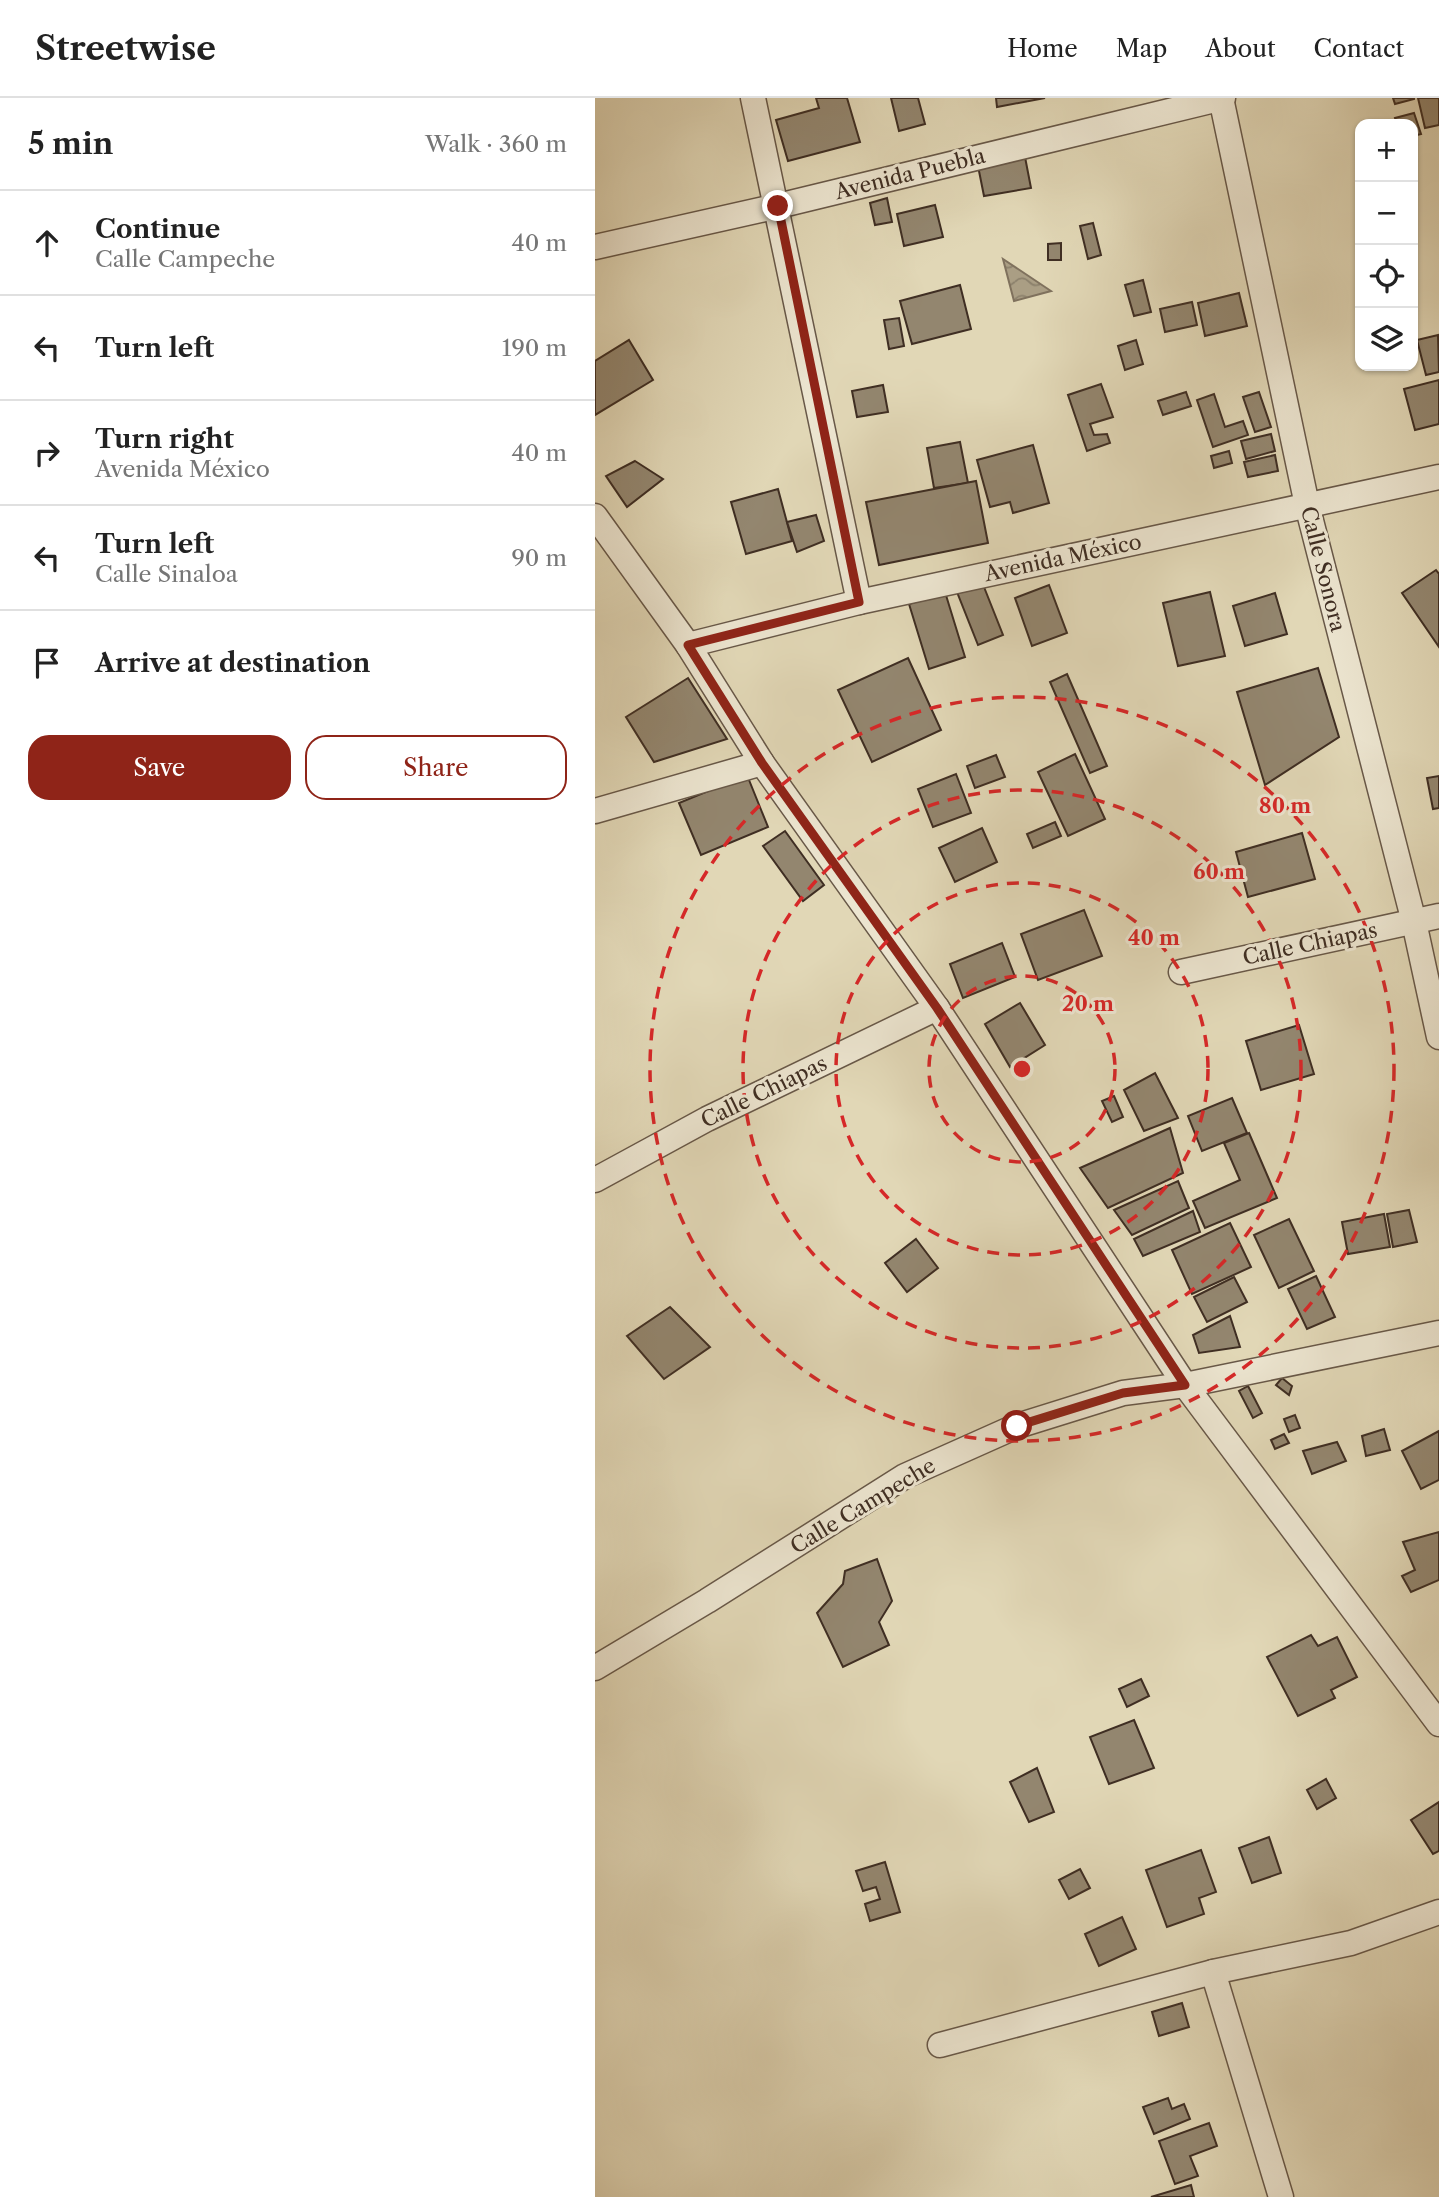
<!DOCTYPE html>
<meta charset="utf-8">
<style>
:root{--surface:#fff;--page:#f6f6f6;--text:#222;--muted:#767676;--line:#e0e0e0;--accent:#8f2418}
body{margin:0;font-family:"Libre Caslon Text",serif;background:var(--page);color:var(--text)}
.controls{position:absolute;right:21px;top:21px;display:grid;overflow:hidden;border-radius:14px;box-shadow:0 2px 5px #0004}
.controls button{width:63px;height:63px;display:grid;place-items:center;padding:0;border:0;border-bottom:2px solid var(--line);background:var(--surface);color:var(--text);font:35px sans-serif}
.stop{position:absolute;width:21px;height:21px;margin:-16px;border:5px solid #8f2418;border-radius:50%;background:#fff}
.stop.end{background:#8f2418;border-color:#fff;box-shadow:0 2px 7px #0008}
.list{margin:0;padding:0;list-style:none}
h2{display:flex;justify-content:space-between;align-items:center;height:91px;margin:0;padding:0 28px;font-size:30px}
h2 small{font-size:23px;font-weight:400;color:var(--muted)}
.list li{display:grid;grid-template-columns:46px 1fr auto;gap:21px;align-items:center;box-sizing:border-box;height:105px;padding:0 28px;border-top:2px solid var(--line)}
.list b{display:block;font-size:26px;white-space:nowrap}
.list p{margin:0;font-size:23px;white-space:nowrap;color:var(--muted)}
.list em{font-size:23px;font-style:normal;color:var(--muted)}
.actions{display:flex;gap:14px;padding:21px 28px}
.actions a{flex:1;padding:16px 0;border:2px solid var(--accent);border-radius:21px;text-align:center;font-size:24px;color:var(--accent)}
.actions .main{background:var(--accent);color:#fff}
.icon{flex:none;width:38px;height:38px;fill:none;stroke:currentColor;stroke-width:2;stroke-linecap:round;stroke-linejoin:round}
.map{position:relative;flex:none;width:844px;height:2099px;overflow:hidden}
header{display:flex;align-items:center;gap:42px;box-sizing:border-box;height:98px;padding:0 35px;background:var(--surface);border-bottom:2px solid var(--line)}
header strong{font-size:33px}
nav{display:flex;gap:38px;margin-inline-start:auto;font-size:24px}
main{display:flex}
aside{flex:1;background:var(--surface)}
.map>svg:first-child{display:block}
</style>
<header>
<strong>Streetwise</strong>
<nav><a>Home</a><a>Map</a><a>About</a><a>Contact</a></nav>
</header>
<main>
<aside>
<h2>5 min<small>Walk · 360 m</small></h2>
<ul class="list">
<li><svg class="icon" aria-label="ahead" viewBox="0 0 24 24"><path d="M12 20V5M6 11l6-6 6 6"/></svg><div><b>Continue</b><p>Calle Campeche</p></div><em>40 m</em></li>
<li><svg class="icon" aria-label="left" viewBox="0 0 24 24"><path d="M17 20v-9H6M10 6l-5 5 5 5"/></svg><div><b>Turn left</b></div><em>190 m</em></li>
<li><svg class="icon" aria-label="right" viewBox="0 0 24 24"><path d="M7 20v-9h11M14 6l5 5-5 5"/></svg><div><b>Turn right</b><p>Avenida México</p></div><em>40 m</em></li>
<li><svg class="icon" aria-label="left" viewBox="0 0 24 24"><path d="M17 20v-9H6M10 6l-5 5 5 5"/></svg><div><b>Turn left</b><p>Calle Sinaloa</p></div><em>90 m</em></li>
<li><svg class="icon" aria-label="arrive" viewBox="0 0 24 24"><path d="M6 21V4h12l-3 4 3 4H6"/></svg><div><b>Arrive at destination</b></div></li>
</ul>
<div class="actions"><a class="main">Save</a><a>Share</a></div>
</aside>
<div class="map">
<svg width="844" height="2099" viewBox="0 0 844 2099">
<defs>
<pattern id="water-waves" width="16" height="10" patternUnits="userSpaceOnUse" patternTransform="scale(1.75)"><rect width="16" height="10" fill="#aa9e84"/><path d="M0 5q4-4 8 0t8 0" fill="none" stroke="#8c816c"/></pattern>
</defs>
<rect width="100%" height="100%" fill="#e1d7b6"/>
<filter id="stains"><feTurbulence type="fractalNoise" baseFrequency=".00286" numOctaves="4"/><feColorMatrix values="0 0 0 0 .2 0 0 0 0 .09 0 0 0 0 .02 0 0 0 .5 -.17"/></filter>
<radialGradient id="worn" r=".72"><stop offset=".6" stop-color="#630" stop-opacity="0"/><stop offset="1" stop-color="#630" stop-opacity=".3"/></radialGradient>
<path fill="url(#water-waves)" stroke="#7f715d" stroke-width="2" d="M408 161 456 193 419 203Z"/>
<g fill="#93866f" stroke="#3f2e23" stroke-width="2">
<path d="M221 0H252L265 44 193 63 181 22 224 10Z"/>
<path d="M296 0H323L330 26 304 33Z"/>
<path d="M401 0H450L402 9Z"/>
<path d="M798 0H819V1L800 6Z"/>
<path d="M823 0H844V27L830 30Z"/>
<path d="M819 15 826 36 818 38V26H802L800 20Z"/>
<path d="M430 59 436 90 389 98 383 68Z"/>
<path d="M292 100 297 124 280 127 275 105Z"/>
<path d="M340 107 348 139 309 148 302 116Z"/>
<path d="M498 125 506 157 493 161 485 128Z"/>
<path d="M466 145V162H453V146Z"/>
<path d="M548 182 556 214 539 218 530 187Z"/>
<path d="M365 187 376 231 317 246 305 203Z"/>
<path d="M644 195 652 228 610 238 603 205Z"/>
<path d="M597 204 602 227 570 234 565 211Z"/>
<path d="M304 220 309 248 294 251 289 222Z"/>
<path d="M843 237 844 274 831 277 822 242Z"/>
<path d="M34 242 58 282 0 317V263Z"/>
<path d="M541 242 548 266 530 272 523 248Z"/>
<path d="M844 282V326L820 332 809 291Z"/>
<path d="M506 286 518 319 495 326 499 337 512 336 515 345 492 353 473 297Z"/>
<path d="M288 287 293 314 262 319 257 293Z"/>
<path d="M591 294 596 308 568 317 563 303Z"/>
<path d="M664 294 676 329 660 334 648 299Z"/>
<path d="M619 296 630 329 648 323 653 337 618 349 602 302Z"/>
<path d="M676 336 680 353 651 361 646 343Z"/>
<path d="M365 344 373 385 339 390 332 350Z"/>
<path d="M438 347 454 405 418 415 415 404 395 409 382 362Z"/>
<path d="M634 353 637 365 619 370 616 358Z"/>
<path d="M680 357 683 373 653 379 649 364Z"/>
<path d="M40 363 68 381 32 409 11 378Z"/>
<path d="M381 383 393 445 284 467 271 404Z"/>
<path d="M183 391 197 443 151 456 136 404Z"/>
<path d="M221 417 229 443 202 454 192 424Z"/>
<path d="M841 472 844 476V549L807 495Z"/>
<path d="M387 484 408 537 383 547 362 494Z"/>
<path d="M454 487 472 535 437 548 420 500Z"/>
<path d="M350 494 370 559 334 571 314 506Z"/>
<path d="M615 494 630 558 583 568 568 505Z"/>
<path d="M680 495 692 536 650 548 638 508Z"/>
<path d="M313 560 346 632 277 664 243 592Z"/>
<path d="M723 570 744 639 670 687 642 594Z"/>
<path d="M472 576 512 668 495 675 455 584Z"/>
<path d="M93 580 132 641 59 664 31 619Z"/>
<path d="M480 656 510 721 473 738 443 674Z"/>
<path d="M401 657 410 679 380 690 372 668Z"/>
<path d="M361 676 376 715 338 729 323 691Z"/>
<path d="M152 677 173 729 106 757 84 705Z"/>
<path d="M844 678V710L838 711 832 680Z"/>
<path d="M460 724 466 738 438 750 432 736Z"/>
<path d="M387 730 402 764 360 784 344 750Z"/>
<path d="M190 733 229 787 208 803 168 748Z"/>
<path d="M707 735 720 781 653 799 641 754Z"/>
<path d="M489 812 507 858 443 882 426 836Z"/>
<path d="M407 845 420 879 368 900 355 866Z"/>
<path d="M425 905 450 947 415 969 390 926Z"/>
<path d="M704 927 719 976 666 992 651 943Z"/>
<path d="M560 975 583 1020 549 1033 529 992Z"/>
<path d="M519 998 528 1019 517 1024 507 1003Z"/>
<path d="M637 1000 652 1035 607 1053 593 1018Z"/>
<path d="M575 1030 588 1075 513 1110 485 1070Z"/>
<path d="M654 1035 682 1100 610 1130 598 1103 645 1082 629 1045Z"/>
<path d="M583 1083 594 1110 537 1137 519 1112Z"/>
<path d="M814 1112 822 1144 798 1149 792 1116Z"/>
<path d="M598 1113 605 1134 548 1158 539 1141Z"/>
<path d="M789 1116 795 1149 753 1156 747 1124Z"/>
<path d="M694 1121 719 1173 684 1190 659 1137Z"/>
<path d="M635 1125 656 1169 597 1196 577 1152Z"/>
<path d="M321 1141 343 1170 312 1194 290 1165Z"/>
<path d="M721 1178 740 1219 712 1231 693 1191Z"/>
<path d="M639 1179 652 1204 612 1224 599 1199Z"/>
<path d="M75 1209 115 1249 69 1281 32 1238Z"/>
<path d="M635 1218 645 1249 604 1255 598 1237Z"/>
<path d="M687 1280 697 1288 694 1297 681 1287Z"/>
<path d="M653 1288 667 1315 658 1320 644 1293Z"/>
<path d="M700 1317 705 1330 694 1334 689 1321Z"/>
<path d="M789 1331 795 1352 771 1358 767 1338Z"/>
<path d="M844 1333V1382L826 1391 807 1353Z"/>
<path d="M689 1336 694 1345 680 1351 676 1342Z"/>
<path d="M742 1344 751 1363 717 1376 708 1353Z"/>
<path d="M844 1434V1482L816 1494 807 1478 820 1472 808 1444Z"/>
<path d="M282 1461 297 1503 284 1524 294 1547 248 1569 222 1515 248 1486 250 1473Z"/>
<path d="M716 1537 723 1548 742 1539 762 1579 736 1592 740 1600 703 1618 672 1559Z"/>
<path d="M546 1581 554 1598 532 1609 524 1591Z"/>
<path d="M539 1622 559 1670 514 1686 495 1639Z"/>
<path d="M442 1670 459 1714 434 1724 415 1684Z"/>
<path d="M731 1681 741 1700 722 1711 712 1692Z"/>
<path d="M844 1704V1753L838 1756 816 1722Z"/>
<path d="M674 1739 686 1775 657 1785 644 1750Z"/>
<path d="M606 1752 621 1794 604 1800 609 1816 572 1829 551 1772Z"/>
<path d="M290 1764 305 1814 275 1823 270 1806 285 1801 281 1789 268 1793 261 1773Z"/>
<path d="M485 1771 495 1790 474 1801 464 1782Z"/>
<path d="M527 1819 541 1851 504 1868 490 1836Z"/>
<path d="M587 1905 594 1929 564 1938 557 1914Z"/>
<path d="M573 2000 577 2011 589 2006 595 2021 559 2036 548 2009Z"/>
<path d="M614 2025 622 2048 595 2058 603 2078 580 2086 564 2043Z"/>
<path d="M596 2087 599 2099H556Z"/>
</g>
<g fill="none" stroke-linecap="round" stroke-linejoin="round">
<g stroke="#685848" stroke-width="27">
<g id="minor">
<path d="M158 0 264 504"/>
<path d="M626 0 712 407 819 824 844 939"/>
<path d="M0 149 183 108 628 0"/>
<path d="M0 418 93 547 167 665 342 910 590 1287 844 1626"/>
<path d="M93 547 264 504 844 379"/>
<path d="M0 713 167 665"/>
<path d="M586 874 844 818"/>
<path d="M0 1082 112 1021 342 910"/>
<path d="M0 1570 112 1503 310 1378 422 1328 528 1295 590 1287 844 1235"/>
<path d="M618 1874 686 2099"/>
<path d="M345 1947 618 1874 756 1845 844 1814"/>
</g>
</g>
<use href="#minor" stroke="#ece5d0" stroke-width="24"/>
</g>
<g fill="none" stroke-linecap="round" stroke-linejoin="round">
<path stroke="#8f2418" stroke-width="9" d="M183 108 264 504 93 547 167 665 342 910 590 1287 528 1295 422 1328"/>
</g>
<g fill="none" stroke="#d62828" stroke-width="3.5" stroke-dasharray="12 9">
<circle cx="427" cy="971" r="93"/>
<circle cx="427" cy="971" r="186"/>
<circle cx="427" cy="971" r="279"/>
<circle cx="427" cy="971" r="372"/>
</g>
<g text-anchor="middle" stroke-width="6" stroke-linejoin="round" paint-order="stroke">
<g font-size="21" fill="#3f2e23" stroke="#ece5d0">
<text transform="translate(315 76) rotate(-14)" y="7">Avenida Puebla</text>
<text transform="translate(468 460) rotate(-12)" y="7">Avenida México</text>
<text transform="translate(728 471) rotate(76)" y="7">Calle Sonora</text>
<text transform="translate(715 846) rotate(-12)" y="7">Calle Chiapas</text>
<text transform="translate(169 994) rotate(-26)" y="7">Calle Chiapas</text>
<text transform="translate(268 1408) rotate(-31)" y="7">Calle Campeche</text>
</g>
</g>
<circle cx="427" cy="971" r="10" fill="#d62828" stroke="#ece5d0" stroke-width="3.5"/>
<g font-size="21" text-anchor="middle" font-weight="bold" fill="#d62828" stroke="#ece5d0" stroke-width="6" stroke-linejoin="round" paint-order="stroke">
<text x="690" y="715">80 m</text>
<text x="624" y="781">60 m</text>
<text x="559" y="847">40 m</text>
<text x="493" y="913">20 m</text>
</g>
<rect width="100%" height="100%" filter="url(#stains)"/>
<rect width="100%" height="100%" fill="url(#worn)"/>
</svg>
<div class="controls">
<button>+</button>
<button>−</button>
<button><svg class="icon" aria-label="locate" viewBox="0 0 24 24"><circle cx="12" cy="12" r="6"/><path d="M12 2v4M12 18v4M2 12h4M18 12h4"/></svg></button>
<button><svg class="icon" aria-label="layers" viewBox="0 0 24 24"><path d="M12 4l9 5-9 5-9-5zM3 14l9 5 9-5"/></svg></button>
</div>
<div class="stop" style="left:422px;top:1328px"></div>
<div class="stop end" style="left:183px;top:108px"></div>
</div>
</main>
